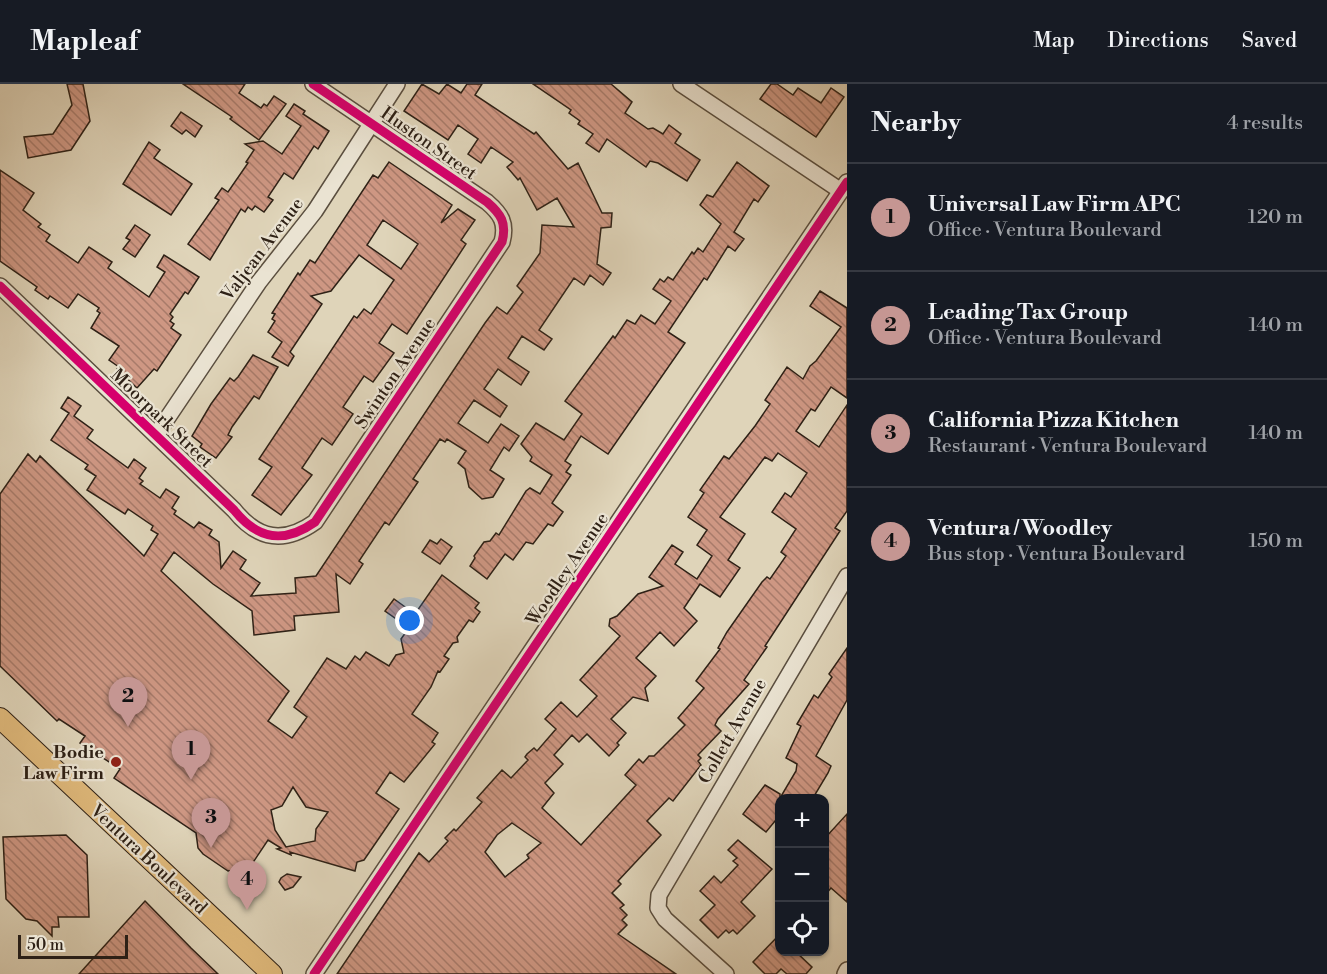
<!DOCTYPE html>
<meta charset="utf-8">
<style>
:root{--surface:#171b24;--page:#242831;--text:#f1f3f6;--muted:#9ea1a6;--line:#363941;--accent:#c59692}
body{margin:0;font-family:"Libre Bodoni",serif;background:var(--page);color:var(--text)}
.controls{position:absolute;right:18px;bottom:18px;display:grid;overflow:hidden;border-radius:12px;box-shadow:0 2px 4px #0004}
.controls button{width:54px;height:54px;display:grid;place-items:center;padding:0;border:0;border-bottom:2px solid var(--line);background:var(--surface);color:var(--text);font:30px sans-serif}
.scale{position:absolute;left:18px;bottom:15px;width:110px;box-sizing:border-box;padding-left:6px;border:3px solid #2e2116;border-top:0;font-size:16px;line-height:21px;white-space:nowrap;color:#2e2116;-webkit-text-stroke:4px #eae3d2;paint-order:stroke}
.you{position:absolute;left:410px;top:537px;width:21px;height:21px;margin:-15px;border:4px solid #fff;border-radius:50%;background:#1a73e8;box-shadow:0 0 0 9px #1a73e833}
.badge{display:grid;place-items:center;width:39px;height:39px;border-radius:50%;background:var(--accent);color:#111;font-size:20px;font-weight:700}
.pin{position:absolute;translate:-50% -50px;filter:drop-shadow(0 2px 3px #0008)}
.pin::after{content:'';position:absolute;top:32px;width:21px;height:18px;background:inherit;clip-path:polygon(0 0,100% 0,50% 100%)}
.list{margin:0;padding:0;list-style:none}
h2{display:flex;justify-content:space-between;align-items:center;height:78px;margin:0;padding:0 24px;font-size:26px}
h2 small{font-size:20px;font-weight:400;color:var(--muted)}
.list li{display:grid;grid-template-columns:39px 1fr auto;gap:18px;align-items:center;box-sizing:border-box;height:108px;padding:0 24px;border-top:2px solid var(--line)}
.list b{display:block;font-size:22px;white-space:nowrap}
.list p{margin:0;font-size:20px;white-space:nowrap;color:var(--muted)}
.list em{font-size:20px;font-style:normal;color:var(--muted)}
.icon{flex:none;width:33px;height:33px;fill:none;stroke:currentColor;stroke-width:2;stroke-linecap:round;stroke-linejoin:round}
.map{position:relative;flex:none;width:847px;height:890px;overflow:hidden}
header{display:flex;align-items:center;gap:36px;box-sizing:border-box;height:84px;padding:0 30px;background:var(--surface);border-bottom:2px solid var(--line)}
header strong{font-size:28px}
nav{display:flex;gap:33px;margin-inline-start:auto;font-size:21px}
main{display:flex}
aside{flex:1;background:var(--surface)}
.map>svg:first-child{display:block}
</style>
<header>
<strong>Mapleaf</strong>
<nav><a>Map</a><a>Directions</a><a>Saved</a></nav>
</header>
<main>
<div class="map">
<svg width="847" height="890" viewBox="0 0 847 890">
<defs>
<pattern id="building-back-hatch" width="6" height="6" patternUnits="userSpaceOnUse" patternTransform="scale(1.5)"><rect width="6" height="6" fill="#ce9783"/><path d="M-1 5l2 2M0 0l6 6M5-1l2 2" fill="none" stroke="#a87b6a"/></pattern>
</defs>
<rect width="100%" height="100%" fill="#dfd4b9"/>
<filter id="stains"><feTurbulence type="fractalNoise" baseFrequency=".00333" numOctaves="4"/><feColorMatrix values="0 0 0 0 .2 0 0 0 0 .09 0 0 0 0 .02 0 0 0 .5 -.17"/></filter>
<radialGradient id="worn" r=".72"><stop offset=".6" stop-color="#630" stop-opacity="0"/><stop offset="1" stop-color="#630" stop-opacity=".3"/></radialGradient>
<g fill="url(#building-back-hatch)" stroke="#2e2116" stroke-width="1.5" fill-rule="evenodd">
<path d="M67 0H83L90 37 71 66 28 74 24 53 53 50 72 21Z"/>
<path d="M183 0H245L239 9 261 24 264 20 267 22 274 12 286 20 259 56 230 35 232 33Z"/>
<path d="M422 0 439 10 447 0 461 9 467 0H482L475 11 534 50 536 48 568 85 578 79 602 129H612L611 143 601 144 597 180 611 189 603 201 590 191 584 201 574 194 539 246 552 255 544 266 522 252 508 274 529 288 521 301 498 285 484 305 507 322 500 333 474 316 458 339 488 359 501 340 519 352 509 367 504 363 490 386 504 395 493 413 482 415 469 403 465 385 458 379 466 367 447 355 445 358 440 355 413 395 418 398 389 441 385 438 359 477 363 480 350 500 336 490 339 528 294 532 295 546 254 551 252 527 213 500 174 468 161 487 289 607 268 637 292 654 307 633 294 623 327 574 346 585 355 572 360 576 366 568 389 582 396 571 404 569 401 555 409 544 385 527 394 515 415 530 442 491 479 519 475 524 480 528 473 538 469 536 457 553 458 558 453 559 444 572 449 575 440 588 438 587 431 603 412 630 438 649 432 658 435 660 404 698 390 688 376 709 399 725 364 776 357 778 355 787 290 768 291 771 277 765 281 764 268 756 250 783 228 787 203 770 198 764 196 749 114 694 120 685 80 659 85 652 59 635 57 637 0 582V410L28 370 36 378 40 372 144 472 158 450 151 446 153 442 128 425 125 430 87 406 96 392 85 385 88 381 51 356 69 329 61 324 68 313 81 322 74 332 93 346 87 354 128 384 134 375 146 384 139 394 143 397 140 400 160 414 166 405 179 413 172 424 176 427 174 430 194 444 199 438 212 446 209 451 219 458 221 484 233 467 246 476 240 485 260 499 251 512 296 509 295 494 316 492 485 239 497 223 507 230 523 208 517 202 540 169 542 141 574 143 557 114 537 126 520 94 518 96 507 83 513 78 491 63 481 79 468 70 478 55 458 41 448 56 404 27ZM293 703 306 723 328 728 316 745 315 757 286 763 275 746 271 726 282 722Z"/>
<path d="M533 0H611L632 18 625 29 648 45 653 44 663 50 669 41 681 50 675 59 700 76 687 97 658 79 650 77 646 83 607 55 599 68 586 59 593 50 578 40 580 37 569 29 571 26Z"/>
<path d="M771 0H777L793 11 798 4 821 19 831 4 844 13 816 53 760 15Z"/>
<path d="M294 20 305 27 303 30 329 47 318 65 314 62 293 95 284 89 268 113 273 116 264 128 255 122 252 126 248 123 245 128 241 125 210 176 188 160 219 116 215 114 222 104 228 108 248 79 246 78 254 66 245 60 263 57 282 70 301 42 286 32Z"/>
<path d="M181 28 202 42 195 53 186 46 182 50 171 42Z"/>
<path d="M149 58 160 66 154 74 192 100 171 131 123 100Z"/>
<path d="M389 78 452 121 441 139 458 125 475 136 461 156 466 160 407 250 392 240 379 259 394 269 373 298 364 292 343 323 353 330 332 361 322 354 302 384 312 391 281 431 252 411 272 383 259 375 354 232 357 234 364 225 371 230 394 196 359 171 331 207 311 212 322 220 290 268 294 272 288 282 272 273 282 258 268 248 275 237 272 235 275 230 272 229 298 189 300 191 310 176 315 179 373 91 378 94ZM383 136 418 160 401 185 367 161Z"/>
<path d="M737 78 769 102 758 118 754 115 734 148 744 155 735 167 728 162 707 196 704 194 668 248 685 259 608 370 581 352 565 377 571 381 566 388 571 391 552 419 563 428 553 442 548 440 533 460 526 458 513 476 505 470 487 495 470 482 475 474 474 472 484 458 490 457 496 449 499 451 526 407 530 404 540 410 552 391 530 377 532 373 521 360 536 339 564 356 582 330 565 317 613 252 615 254 627 236 635 240 641 231 655 240 671 217 653 205 660 195 664 198 668 193 673 196 692 168 694 170 698 164 703 168 721 140 700 121 707 111 713 113Z"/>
<path d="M0 86 34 109 23 126 41 140 38 143 50 151 46 157 78 179 89 163 112 178 108 184 149 213 165 188 157 183 164 171 199 193 188 210 185 208 170 230 173 233 170 237 174 240 171 244 181 251 157 287 154 285 137 304 117 285 119 283 109 276 119 262 91 244 100 229 97 227 99 224 78 210 68 224 50 212 48 215 35 206 37 203 0 177Z"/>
<path d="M135 141 150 151 135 173 123 165 130 156 126 154Z"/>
<path d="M820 207 847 224V314L831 303 815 327 811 325 796 347 819 363 847 321V427L835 444 840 447 765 562 767 563 744 596 749 600 718 635 715 641 721 647 698 671 701 674 698 677 701 681 673 717 669 714 647 737 661 751 618 797 621 800 612 809 624 821 620 824 627 831 622 836 627 841 618 850 676 890H337L419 769 429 778 448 757 445 754 454 745 456 747 482 718 477 714 502 686 511 694 528 676 525 673 527 670 534 664 537 667 556 645 545 635 561 618 577 633 597 612 580 596 620 552 609 542 610 535 617 532 638 510 663 502 649 493 672 461 683 468 675 480 697 495 712 472 697 461 707 446 688 433 704 409 700 406 724 372 729 375 755 342 770 320 765 316 787 283 803 295 810 282 816 277 841 243 810 222ZM778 369 807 389 791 413 785 409 772 428 796 445 781 468 786 472 770 495 767 493 762 498 727 548 718 564 720 565 696 597 704 604 678 634 685 641 654 672H649L643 679 639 675 625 691 636 701 581 761 542 724 554 709 545 699 563 680 554 671 572 651 579 658 587 650 609 672 619 661 617 659 626 649 611 635 633 613 648 617 645 604 656 592 636 574 660 548 674 562 697 537 684 524 700 500 720 513 740 484 728 476 745 450 720 433 765 373 772 377ZM512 739 541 759 527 771 529 774 505 793 485 768 497 751Z"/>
<path d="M253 271 278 283 259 315 254 312 232 343 228 351 232 353 216 374 200 363 202 360 192 352 211 320 230 294 234 297 238 293Z"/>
<path d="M441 455 452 463 440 480 422 468 430 456 437 460Z"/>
<path d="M847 564V616L816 672 831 682 828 689 813 714H780L796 687 797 680 786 674 801 642 797 640 814 611 818 614 832 593 829 590Z"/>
<path d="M765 701 780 710V731L766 748 743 730Z"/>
<path d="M847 730V818L831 804 825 811V754Z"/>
<path d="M66 751 87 771 89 833H58L59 843H52V852L37 837 26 835 6 815 3 753Z"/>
<path d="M738 756 772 785 741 818 755 832 737 850 733 846 729 849 726 846 718 854 700 836 715 821 700 807 714 792 721 799 738 781 733 777 737 774 728 766Z"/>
<path d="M287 790 301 793 293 803 285 806 279 798 281 794Z"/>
<path d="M145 817 191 864 218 890H79Z"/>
<path d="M780 850V867H795L812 883 806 890H787L781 885 776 890H765L753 878Z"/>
</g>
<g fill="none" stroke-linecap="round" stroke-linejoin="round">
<g stroke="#5a4e3f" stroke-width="18">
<g id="minor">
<path d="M681 0 841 107"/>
<path d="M0 202 234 426C258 456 284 460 315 438L502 158C507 139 501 130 487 118L313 0"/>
<path d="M156 351 259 198 315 127 397 0"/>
<path d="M314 890 847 98"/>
<path d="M726 890 665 835 658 824 659 811 847 492"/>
<path d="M845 890 847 886"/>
</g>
</g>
<g stroke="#2e2116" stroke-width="22">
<path id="major" d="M0 634 272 890"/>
</g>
<use href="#minor" stroke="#eae3d2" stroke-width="15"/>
<use href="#major" stroke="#e0ba7c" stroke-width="20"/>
<g stroke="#eae3d2" stroke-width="13">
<g id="cycleway">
<path d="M0 202 234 426C258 456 284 460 315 438L502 158C507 139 501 130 487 118L313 0"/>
<path d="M314 890 847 98"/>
</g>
</g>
<use href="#cycleway" stroke="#d6006c" stroke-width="9"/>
</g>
<circle fill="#8f2418" stroke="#eae3d2" stroke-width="2" cx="116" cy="678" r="6"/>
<g text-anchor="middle" stroke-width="4.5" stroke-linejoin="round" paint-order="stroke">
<g font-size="18" fill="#2e2116" stroke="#eae3d2">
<text transform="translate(429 59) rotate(35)" y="6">Huston Street</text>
<text transform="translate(262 165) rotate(-53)" y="6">Valjean Avenue</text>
<text transform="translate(395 289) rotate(-56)" y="6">Swinton Avenue</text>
<text transform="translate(162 334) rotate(44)" y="6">Moorpark Street</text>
<text transform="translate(567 485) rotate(-56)" y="6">Woodley Avenue</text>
<text transform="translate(732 647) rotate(-60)" y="6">Collett Avenue</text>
<text transform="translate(149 775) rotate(43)" y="6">Ventura Boulevard</text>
</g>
<g font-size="18" font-weight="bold" fill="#2e2116" stroke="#eae3d2" text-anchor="end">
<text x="104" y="674">Bodie<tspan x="104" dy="21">Law Firm</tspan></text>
</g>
</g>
<rect width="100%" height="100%" filter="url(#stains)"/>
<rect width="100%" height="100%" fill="url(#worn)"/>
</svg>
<div class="controls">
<button>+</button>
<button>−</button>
<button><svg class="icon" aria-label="locate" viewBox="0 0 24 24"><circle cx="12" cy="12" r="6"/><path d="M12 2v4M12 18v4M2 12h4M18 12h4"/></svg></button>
</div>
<div class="scale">50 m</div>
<div class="you"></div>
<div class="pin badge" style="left:191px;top:696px">1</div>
<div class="pin badge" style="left:128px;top:643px">2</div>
<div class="pin badge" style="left:211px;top:764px">3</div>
<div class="pin badge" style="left:247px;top:826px">4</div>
</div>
<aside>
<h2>Nearby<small>4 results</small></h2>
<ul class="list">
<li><span class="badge">1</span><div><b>Universal Law Firm APC</b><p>Office · Ventura Boulevard</p></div><em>120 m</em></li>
<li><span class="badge">2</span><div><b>Leading Tax Group</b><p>Office · Ventura Boulevard</p></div><em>140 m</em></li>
<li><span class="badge">3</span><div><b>California Pizza Kitchen</b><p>Restaurant · Ventura Boulevard</p></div><em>140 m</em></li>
<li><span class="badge">4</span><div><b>Ventura / Woodley</b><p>Bus stop · Ventura Boulevard</p></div><em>150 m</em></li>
</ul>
</aside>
</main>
